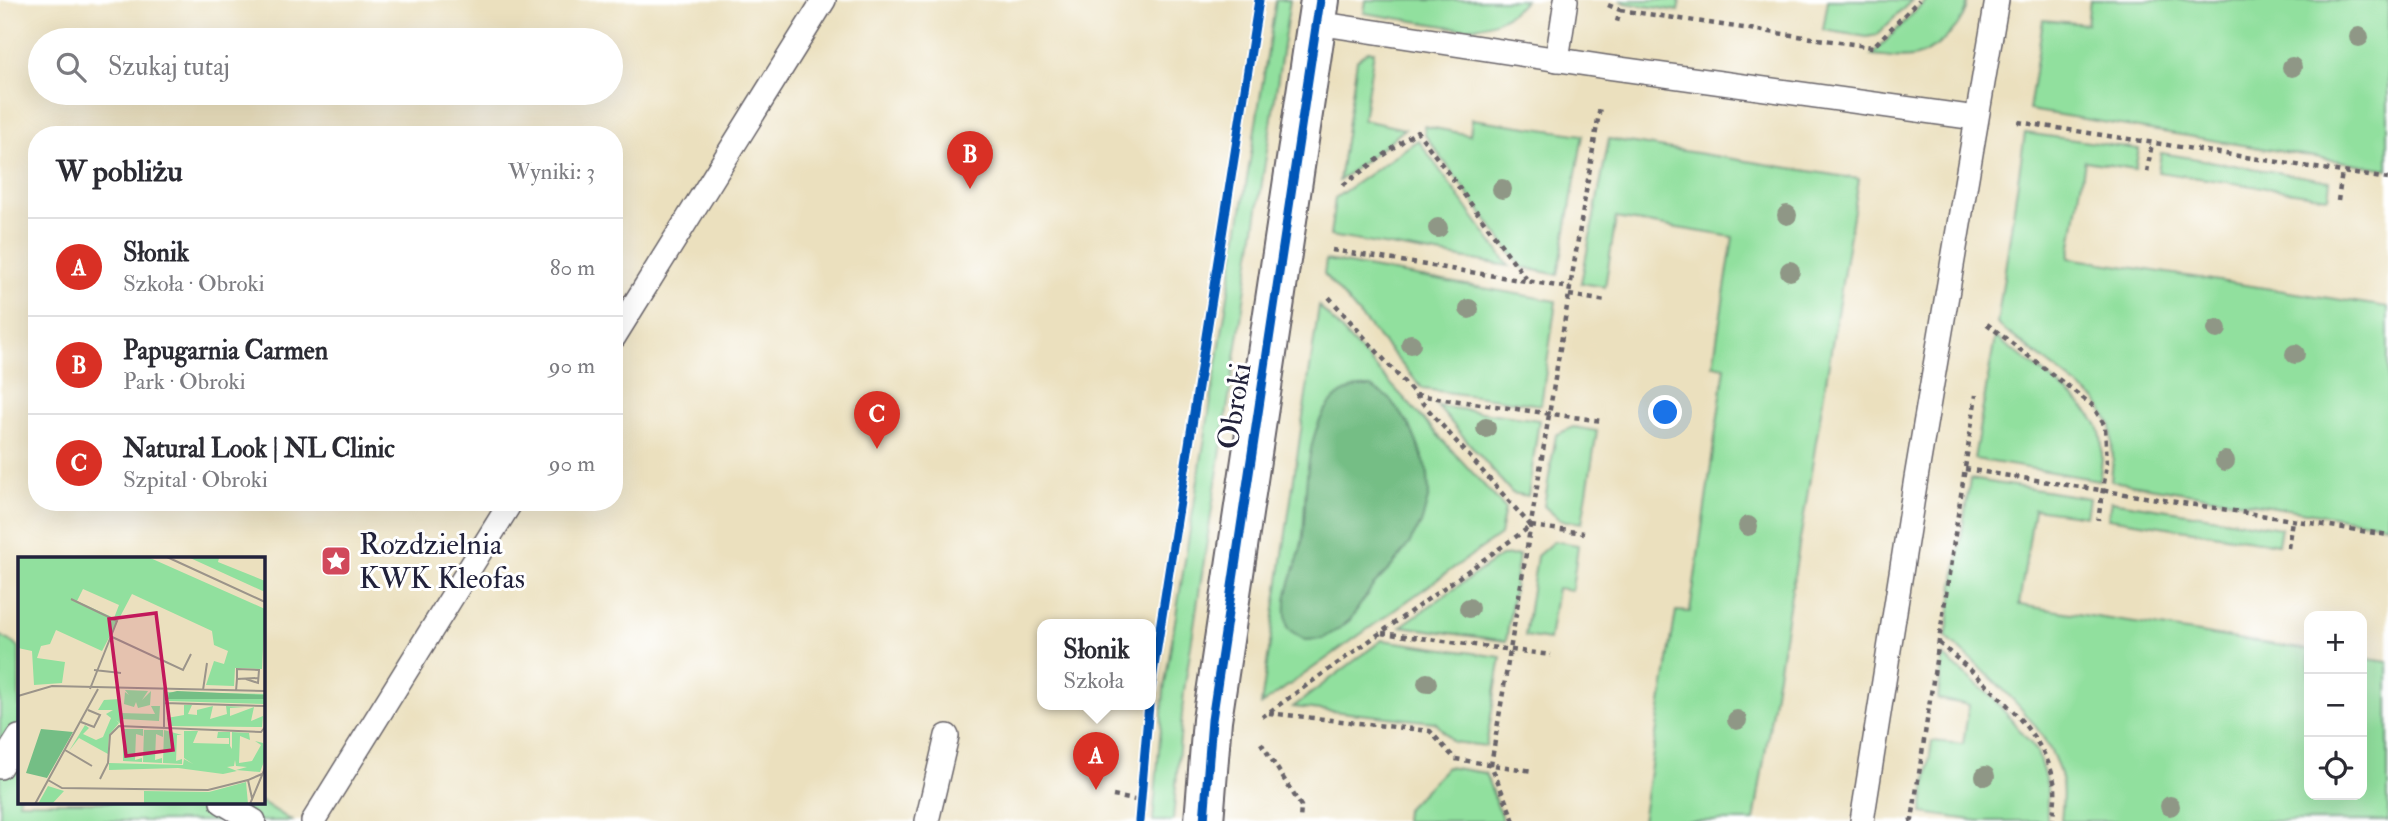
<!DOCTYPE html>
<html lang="pl">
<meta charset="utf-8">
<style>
:root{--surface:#fff;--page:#f2f2f3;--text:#2b2b33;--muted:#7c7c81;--line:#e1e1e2;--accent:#d93025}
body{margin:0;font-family:"IM FELL Double Pica",serif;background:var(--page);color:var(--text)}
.controls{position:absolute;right:21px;bottom:21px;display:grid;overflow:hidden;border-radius:14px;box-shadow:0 7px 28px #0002}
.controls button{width:63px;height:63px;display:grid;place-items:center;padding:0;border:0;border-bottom:2px solid var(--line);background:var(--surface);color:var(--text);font:35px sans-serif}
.you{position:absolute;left:1666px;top:413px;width:24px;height:24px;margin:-18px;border:5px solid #fff;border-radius:50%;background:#1a73e8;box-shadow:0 0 0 10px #1a73e833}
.badge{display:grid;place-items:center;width:46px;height:46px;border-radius:50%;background:var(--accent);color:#fff;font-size:23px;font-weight:700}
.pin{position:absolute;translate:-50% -58px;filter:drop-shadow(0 2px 4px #0008)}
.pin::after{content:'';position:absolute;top:37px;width:24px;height:21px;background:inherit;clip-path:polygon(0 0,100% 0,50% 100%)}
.popup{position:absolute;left:1037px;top:619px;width:119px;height:91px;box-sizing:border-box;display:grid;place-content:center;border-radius:14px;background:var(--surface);filter:drop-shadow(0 2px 5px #0005);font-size:23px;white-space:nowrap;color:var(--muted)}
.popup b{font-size:26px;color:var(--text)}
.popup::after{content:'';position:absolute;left:50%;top:100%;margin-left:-14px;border:14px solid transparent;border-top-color:var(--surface)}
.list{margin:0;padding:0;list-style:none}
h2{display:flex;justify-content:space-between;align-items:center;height:91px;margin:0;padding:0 28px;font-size:30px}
h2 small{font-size:23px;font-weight:400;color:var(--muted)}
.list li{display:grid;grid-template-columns:46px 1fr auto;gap:21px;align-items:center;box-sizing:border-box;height:98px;padding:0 28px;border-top:2px solid var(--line)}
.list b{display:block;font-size:26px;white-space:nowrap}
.list p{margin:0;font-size:23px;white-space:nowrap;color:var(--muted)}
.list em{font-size:23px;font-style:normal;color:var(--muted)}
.icon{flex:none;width:38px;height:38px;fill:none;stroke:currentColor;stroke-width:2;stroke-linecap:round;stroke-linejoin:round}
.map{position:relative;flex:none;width:2388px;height:821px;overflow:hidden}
.search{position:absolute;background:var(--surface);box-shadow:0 7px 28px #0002;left:28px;top:28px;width:595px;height:77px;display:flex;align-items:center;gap:18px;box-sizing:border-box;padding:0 24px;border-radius:38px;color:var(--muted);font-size:26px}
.panel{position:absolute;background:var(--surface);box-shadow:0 7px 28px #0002;left:28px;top:126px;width:595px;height:385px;border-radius:28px}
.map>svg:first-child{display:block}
</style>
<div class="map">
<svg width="2388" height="821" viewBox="0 0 2388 821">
<rect width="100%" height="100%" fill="#fff"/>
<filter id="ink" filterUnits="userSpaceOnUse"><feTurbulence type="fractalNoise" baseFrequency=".0143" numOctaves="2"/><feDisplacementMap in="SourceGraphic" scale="14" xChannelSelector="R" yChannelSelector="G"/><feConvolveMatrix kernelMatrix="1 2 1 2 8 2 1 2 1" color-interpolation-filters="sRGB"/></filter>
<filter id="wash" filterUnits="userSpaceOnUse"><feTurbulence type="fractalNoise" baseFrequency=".00686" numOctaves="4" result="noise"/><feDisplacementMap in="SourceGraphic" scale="28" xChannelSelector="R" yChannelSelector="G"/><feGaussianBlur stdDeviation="1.57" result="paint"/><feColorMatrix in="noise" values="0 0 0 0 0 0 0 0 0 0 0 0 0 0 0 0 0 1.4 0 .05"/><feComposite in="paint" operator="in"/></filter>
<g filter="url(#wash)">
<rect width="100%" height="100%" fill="#ebe0be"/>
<g fill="#91e09e" stroke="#5a816c" stroke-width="2">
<path d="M1276 0H1290L1184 691 1173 821H1153L1164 689Z"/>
<path d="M1366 0H1525C1507 21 1485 28 1458 28L1364 13Z"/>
<path d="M1620 0H1680L1678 11 1626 3Z"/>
<path d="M1828 0H1912L1877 35 1867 37 1823 30Z"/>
<path d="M1926 0H1968C1965 24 1940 48 1917 56 1903 60 1887 56 1872 55Z"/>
<path d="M2090 0H2388V169L2029 110 2043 20 2087 24Z"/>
<path d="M1368 51H1374L1363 120 1405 129 1339 181 1357 60Z"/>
<path d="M1472 119 1583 135 1558 275 1521 267 1425 135 1424 126 1470 135Z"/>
<path d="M2025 133 2139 149 2135 169 2085 161 2069 258 2388 307V525L2111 481 2113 459 2111 425 2097 401 1997 324Z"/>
<path d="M1609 139 1859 179 1754 821H1642L1676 611 1690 612 1725 367 1713 365 1733 237 1616 218 1605 287 1581 283Z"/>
<path d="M1418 140 1509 266 1330 236 1335 198Z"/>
<path d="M2161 153 2330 181 2328 197 2158 172Z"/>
<path d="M1326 260 1556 301 1541 405 1423 389 1324 274Z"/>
<path d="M1319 306 1505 508 1500 535 1261 705Z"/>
<path d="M1995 337C2019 355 2087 402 2098 426 2104 441 2102 464 2099 480L1974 459Z"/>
<path d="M1437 406 1539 420 1528 496 1512 493Z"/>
<path d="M1573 427 1597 431 1582 523 1560 520 1544 506 1556 435Z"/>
<path d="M1970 479 2089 498 2086 516 2034 509 2019 605 2309 650V795H2362V658L2388 662V821H2061C2062 809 2064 795 2062 783 2052 726 1988 675 1946 637Z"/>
<path d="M2111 501 2281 528 2278 544 2108 518Z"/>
<path d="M1554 541 1578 545 1572 590 1557 588 1549 640 1525 636 1537 556Z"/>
<path d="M1519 555 1506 641 1401 626 1501 556Z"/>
<path d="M0 635 19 647V802H262L292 821H0Z"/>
<path d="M1382 640 1501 657 1486 746 1453 742 1435 722 1293 707Z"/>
<path d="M1943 656 1994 699 2037 751 2047 786V821H1978L1922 813 1932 741 1963 744 1969 705 1938 699Z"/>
<path d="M1447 767 1485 773 1503 821H1404L1405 810Z"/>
</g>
<path fill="#74be85" stroke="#4b7060" stroke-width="2" d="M1371 387 1389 398 1410 426 1420 450 1428 474 1429 495 1422 521 1409 544 1392 566 1373 586 1350 620 1337 630 1322 639 1305 640 1288 629C1279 587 1299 573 1303 535 1307 494 1302 401 1355 388 1359 386 1366 387 1371 387Z"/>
</g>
<g filter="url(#ink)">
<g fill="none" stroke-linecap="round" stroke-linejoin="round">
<g stroke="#686469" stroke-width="26">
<g id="service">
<path d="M1317 23 1606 67 1976 118"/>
<path d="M1557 60 1566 0"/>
<path d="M614 337 824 0"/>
<path d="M0 767 19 737"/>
<path d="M222 802 254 821"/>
<path d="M313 821 511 502"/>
<path d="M927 821 947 736"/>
<path d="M1862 821 1916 478 1997 0"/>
</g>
</g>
<g stroke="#686469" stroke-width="42">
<path id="minor" d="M1204 821 1212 720 1320 0"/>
</g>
<g stroke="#686469" stroke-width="4.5" stroke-dasharray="5 5" stroke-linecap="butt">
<path d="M1608 5 1620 10 1616 26"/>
<path d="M1620 10 1873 47 1919 0"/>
<path d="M2018 122 2388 179"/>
<path d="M2147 172 2152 143"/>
<path d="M1343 185 1417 131 1528 281"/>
<path d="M2338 201 2342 172"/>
<path d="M1332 250 1570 288"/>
<path d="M1569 295 1606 301"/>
<path d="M1987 324 2092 405 2105 426 2107 465 2098 520"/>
<path d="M1416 395 1602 421"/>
<path d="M1965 469 2388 535"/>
<path d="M1531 526 1584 533"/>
<path d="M2288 548 2292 520"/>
<path d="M1382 633 1551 655"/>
<path d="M1939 643C1979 678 2049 732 2055 788 2056 799 2053 811 2053 821"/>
<path d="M1269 713 1430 731 1455 759 1533 771"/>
<path d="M1262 717 1531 526 1327 295"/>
<path d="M1261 743 1301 806 1300 821"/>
<path d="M1113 796 1140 801"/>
<path d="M1514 821 1491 765 1600 107"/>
<path d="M1909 821 1912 820 1976 395"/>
</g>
<use href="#service" stroke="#fff" stroke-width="23"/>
<use href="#minor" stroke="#fff" stroke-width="38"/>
<g stroke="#fff" stroke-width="13">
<g id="cycleway">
<path d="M1150 692 1259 0"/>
<path d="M1139 821 1149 704"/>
<path d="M1204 821 1212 720 1320 0"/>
</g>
</g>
<use href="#cycleway" stroke="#0057b8" stroke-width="9"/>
</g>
<g fill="#8f9786">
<circle cx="2359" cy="37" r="10"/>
<circle cx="2292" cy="67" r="10"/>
<circle cx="1502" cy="189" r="10"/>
<circle cx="1787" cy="215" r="10"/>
<circle cx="1438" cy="228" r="10"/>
<circle cx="1790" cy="271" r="10"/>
<circle cx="1469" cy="309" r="10"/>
<circle cx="2217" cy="329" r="10"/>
<circle cx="1411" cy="344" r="10"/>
<circle cx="2295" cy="354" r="10"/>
<circle cx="1486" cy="428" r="10"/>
<circle cx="2225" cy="461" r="10"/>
<circle cx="1748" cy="526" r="10"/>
<circle cx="1469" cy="608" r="10"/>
<circle cx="1427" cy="683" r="10"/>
<circle cx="1737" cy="720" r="10"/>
<circle cx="1985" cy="776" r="10"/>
<circle cx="2170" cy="806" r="10"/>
</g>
</g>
<defs>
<g id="sight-square" transform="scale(1.575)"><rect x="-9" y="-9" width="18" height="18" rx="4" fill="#d1495b" stroke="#fff"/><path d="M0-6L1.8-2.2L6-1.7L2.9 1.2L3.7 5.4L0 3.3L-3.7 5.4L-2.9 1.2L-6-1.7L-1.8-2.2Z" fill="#fff"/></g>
</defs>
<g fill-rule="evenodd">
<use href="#sight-square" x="336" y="561"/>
</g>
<g text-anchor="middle" stroke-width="6" stroke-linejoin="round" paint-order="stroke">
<g font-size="30" fill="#22223b" stroke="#fff">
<text transform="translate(1234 406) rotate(-81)" y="10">Obroki</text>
</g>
<g font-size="30" fill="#22223b" stroke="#fff" text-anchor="start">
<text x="359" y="554">Rozdzielnia<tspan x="359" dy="34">KWK Kleofas</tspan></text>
</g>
</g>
<g transform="translate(18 557)">
<rect width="247" height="247" fill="#ebe0be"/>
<path d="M0 0H130L247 52 244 112 217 111 216 129 188 128 196 104 206 107 210 94 196 88 194 74 114 37 84 94 38 73 32 87 23 89 19 101 47 105 44 126 16 128 14 94 0 91ZM65 32 101 48 96 61 59 44ZM170 0 201 1 200 5 247 24V35ZM107 133 130 134 124 143 133 134 132 148 120 151 118 145 116 150 106 147 107 135 111 138ZM147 135 247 137V147L151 144ZM102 142V156L137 157 133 149H142L141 164 104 162 103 167 98 163 101 166 91 178 90 197 61 181 51 194 67 168 71 171 65 177 78 183 85 180 93 161 88 157 95 153H80L86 143ZM166 148H174L170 157 179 158V153L195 149 192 162 209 157 208 149 227 150 212 151V159L236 150 233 164 245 159 244 170 151 169 149 161 166 158ZM105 172H125V179L118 177 117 203 124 201V205L105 204ZM126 173H145V180L138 177 137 203 144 201V206L125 205ZM146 173 164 178H159L158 204 164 202V207L145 206ZM166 174H180L175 186 211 187V181H199L200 175H212V189L214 192V175L231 176 232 183 222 179 221 206 234 204 243 188 237 184 245 186 247 202 242 215 218 213 229 210 218 209 217 203 216 209 209 210 219 214 205 217 160 211 91 213V206L165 208 166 202 175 207 166 201ZM228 225 230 247H126V234L191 235ZM30 229 46 234 34 247H20Z" fill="#91e09e" fill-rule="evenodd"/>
<path d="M159 134 247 138V142H150L151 136ZM23 172 55 175 29 221 8 216Z" fill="#74be85"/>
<path fill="none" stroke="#9b948a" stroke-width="2" d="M149 0 247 45M53 42 99 64 72 132M92 79 165 113 173 97M76 113 103 116M219 122V112L241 113 240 126 228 122M185 133 189 106M218 134 219 122 240 121M0 139 34 129 247 134M146 146 247 149M63 165 76 170 82 158 70 153M146 170V132M47 193 74 209M82 222 90 206 92 178 101 169 243 175 247 170M30 223 44 231 190 233 230 223M234 241 230 223 244 217M17 247 80 132M232 247 247 211"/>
<path fill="#c2185b" fill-opacity="0.15" stroke="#c2185b" stroke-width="3.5" d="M138 56 155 193 108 199 91 62Z"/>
<rect width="247" height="247" fill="none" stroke="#22223b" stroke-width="3.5"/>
</g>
</svg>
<div class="controls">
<button>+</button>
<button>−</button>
<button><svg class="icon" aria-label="locate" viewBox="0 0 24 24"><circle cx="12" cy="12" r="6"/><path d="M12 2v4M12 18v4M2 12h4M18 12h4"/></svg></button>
</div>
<div class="you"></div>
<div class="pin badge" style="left:1096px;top:790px">A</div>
<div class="popup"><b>Słonik</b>Szkoła</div>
<div class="pin badge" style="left:970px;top:189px">B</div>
<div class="pin badge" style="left:877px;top:449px">C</div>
<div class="search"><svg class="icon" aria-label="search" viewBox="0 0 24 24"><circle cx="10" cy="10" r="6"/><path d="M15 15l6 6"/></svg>Szukaj tutaj</div>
<section class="panel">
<h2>W pobliżu<small>Wyniki: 3</small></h2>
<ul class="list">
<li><span class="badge">A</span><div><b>Słonik</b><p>Szkoła · Obroki</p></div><em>80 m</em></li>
<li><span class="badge">B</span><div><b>Papugarnia Carmen</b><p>Park · Obroki</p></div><em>90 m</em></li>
<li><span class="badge">C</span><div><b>Natural Look | NL Clinic</b><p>Szpital · Obroki</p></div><em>90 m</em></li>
</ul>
</section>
</div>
